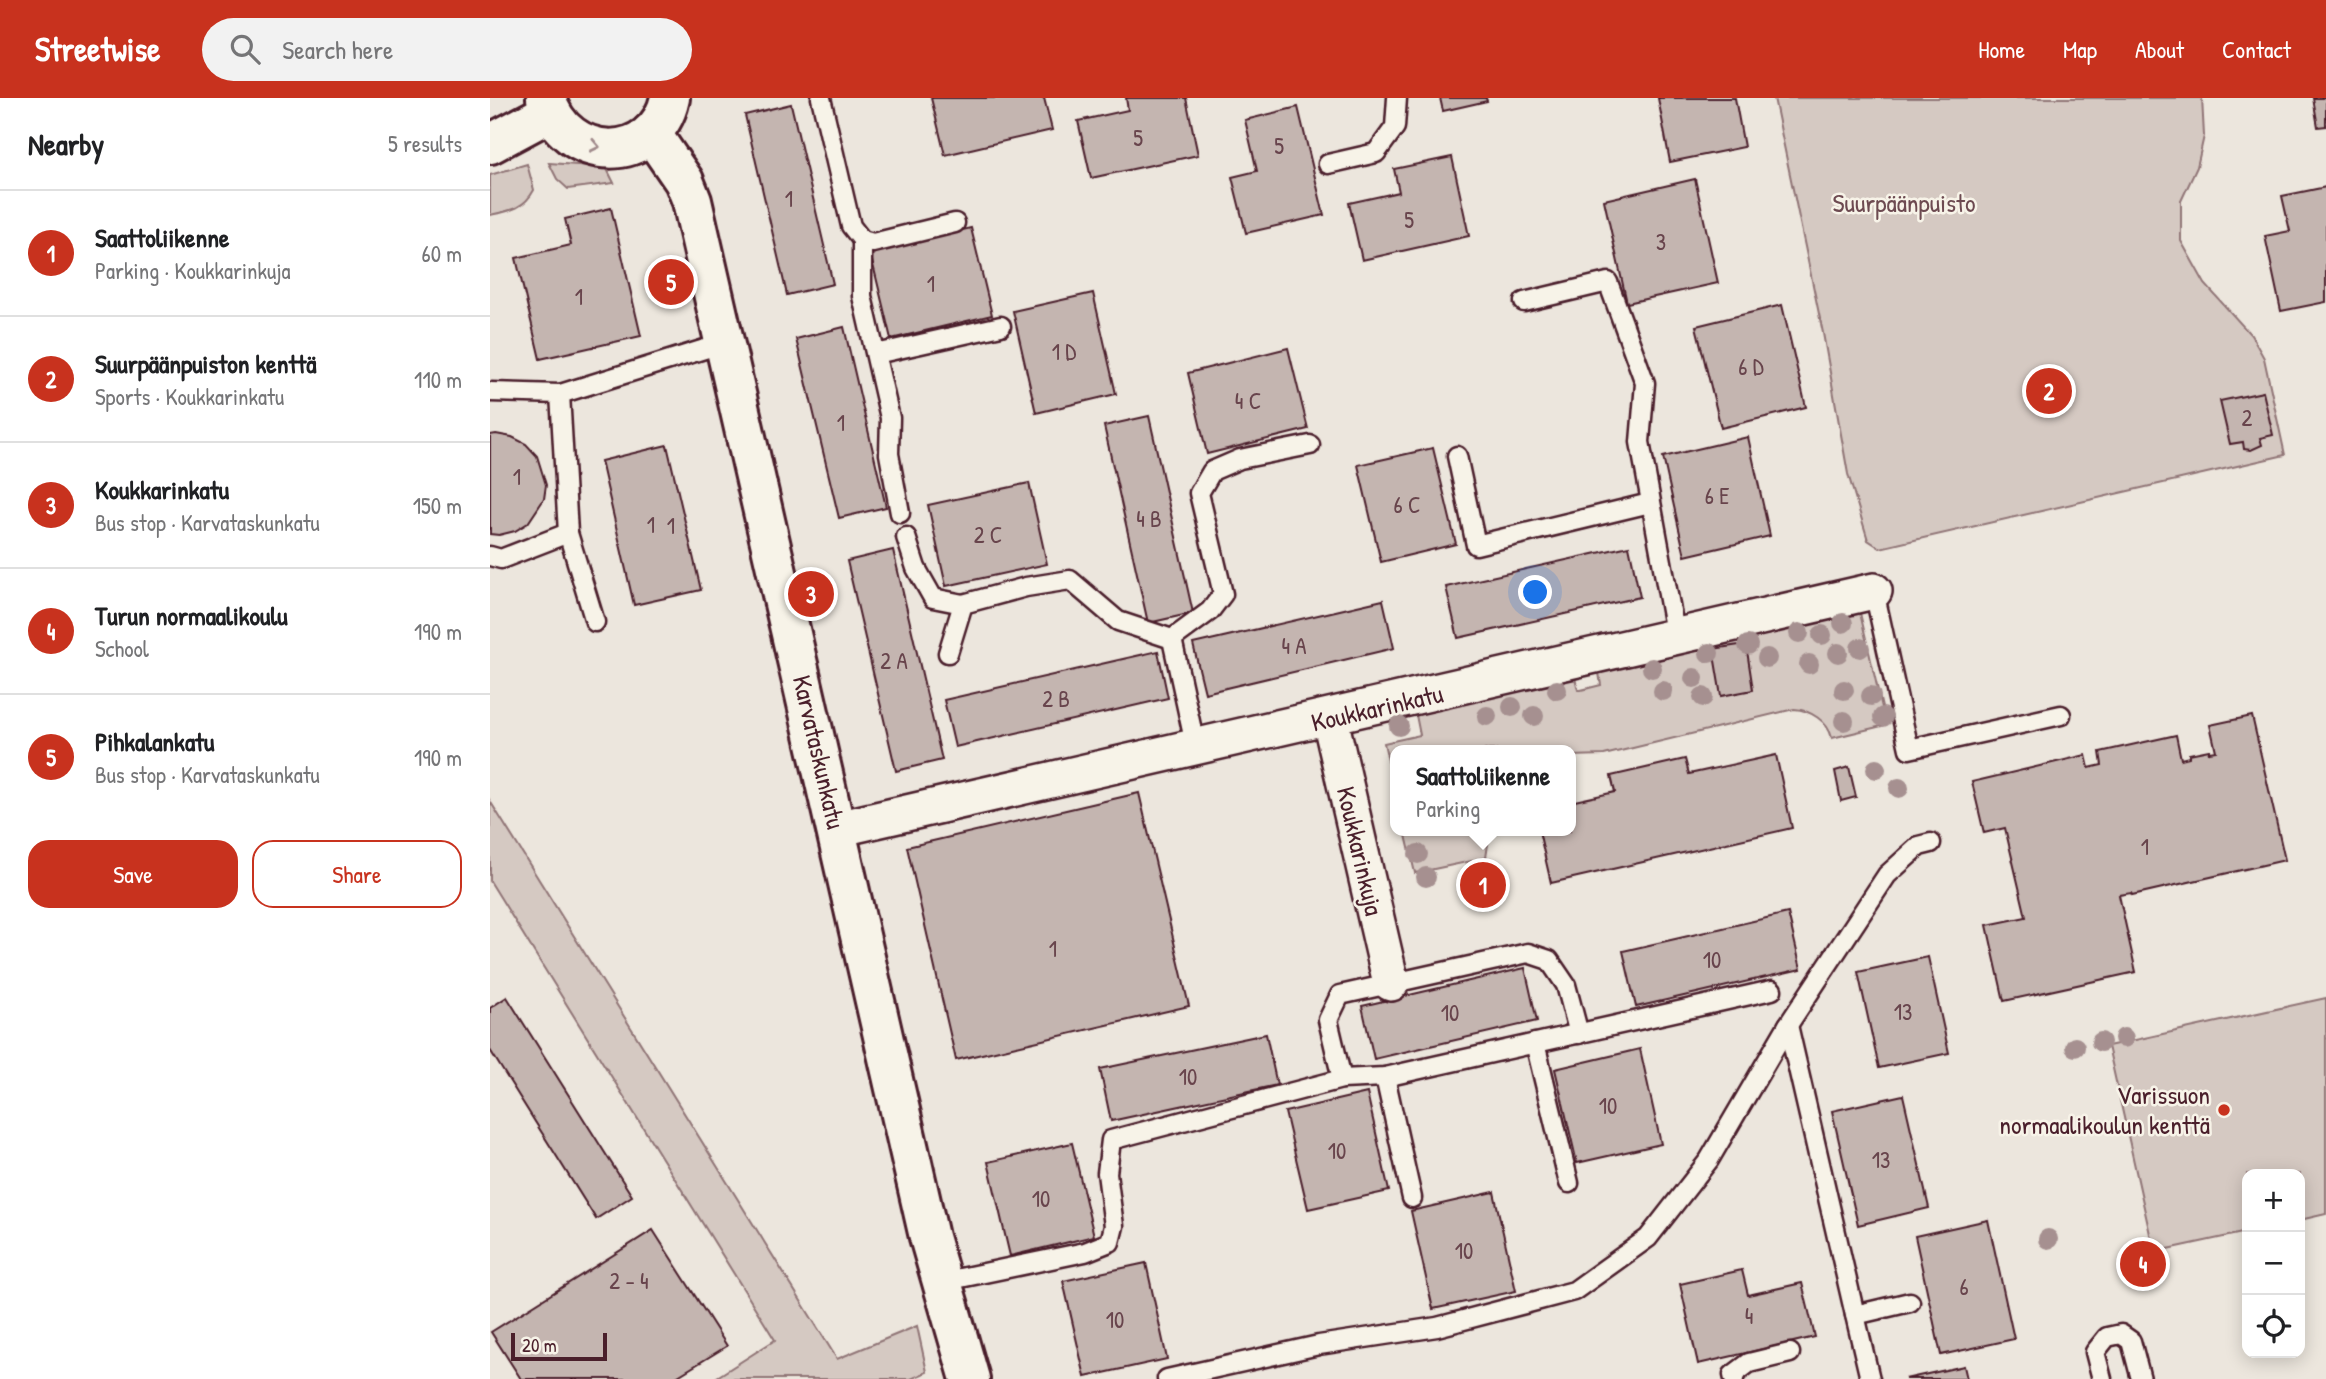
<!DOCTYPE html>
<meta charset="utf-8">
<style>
:root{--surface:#fff;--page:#f2f2f2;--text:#202124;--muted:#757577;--line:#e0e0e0;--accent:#c8321e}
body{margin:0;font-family:"Patrick Hand",sans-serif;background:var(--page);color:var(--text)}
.controls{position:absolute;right:21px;bottom:21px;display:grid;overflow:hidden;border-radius:14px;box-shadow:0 4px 18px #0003}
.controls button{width:63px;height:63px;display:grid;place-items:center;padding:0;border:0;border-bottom:2px solid var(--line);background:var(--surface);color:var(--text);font:35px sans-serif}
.scale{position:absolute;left:21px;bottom:18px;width:96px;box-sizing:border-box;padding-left:7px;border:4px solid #4a1f2b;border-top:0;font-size:19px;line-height:24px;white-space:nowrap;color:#4a1f2b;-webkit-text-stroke:5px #f7f3e8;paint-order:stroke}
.you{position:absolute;left:1046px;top:495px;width:24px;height:24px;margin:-18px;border:5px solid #fff;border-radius:50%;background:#1a73e8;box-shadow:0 0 0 10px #1a73e833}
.badge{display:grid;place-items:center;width:46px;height:46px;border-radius:50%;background:var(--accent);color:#fff;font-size:23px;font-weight:700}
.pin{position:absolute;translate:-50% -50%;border:4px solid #fff;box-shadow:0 2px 7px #0006}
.popup{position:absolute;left:900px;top:647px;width:186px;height:91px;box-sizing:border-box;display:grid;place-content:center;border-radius:14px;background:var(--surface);filter:drop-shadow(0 2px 5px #0005);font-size:23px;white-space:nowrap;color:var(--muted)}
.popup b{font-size:26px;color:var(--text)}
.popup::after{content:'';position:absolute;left:50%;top:100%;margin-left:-14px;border:14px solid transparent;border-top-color:var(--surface)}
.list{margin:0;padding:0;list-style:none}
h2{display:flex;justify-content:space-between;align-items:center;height:91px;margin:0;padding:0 28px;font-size:30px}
h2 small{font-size:23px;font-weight:400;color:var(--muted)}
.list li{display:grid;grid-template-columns:46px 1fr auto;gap:21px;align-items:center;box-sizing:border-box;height:126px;padding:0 28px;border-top:2px solid var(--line)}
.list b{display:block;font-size:26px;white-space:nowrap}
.list p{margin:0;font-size:23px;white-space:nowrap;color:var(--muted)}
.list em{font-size:23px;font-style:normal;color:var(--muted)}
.actions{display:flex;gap:14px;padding:21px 28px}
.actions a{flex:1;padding:16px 0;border:2px solid var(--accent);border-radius:21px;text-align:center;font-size:24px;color:var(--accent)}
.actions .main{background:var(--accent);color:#fff}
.icon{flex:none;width:38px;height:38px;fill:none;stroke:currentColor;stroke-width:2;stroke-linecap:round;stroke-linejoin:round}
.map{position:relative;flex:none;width:1836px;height:1281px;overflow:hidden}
header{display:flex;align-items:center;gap:42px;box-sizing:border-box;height:98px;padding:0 35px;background:var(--accent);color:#fff}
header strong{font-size:33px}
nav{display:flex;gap:38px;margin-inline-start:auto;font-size:24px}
.search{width:490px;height:63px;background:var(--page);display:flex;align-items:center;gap:18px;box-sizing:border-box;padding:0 24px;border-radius:38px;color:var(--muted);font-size:26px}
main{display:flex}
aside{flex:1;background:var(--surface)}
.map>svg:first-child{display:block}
</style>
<header>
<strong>Streetwise</strong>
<div class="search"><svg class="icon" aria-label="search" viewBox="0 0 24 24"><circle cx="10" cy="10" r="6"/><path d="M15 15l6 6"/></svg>Search here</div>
<nav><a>Home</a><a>Map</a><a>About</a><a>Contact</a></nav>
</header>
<main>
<aside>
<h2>Nearby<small>5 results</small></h2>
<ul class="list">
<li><span class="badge">1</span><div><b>Saattoliikenne</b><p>Parking · Koukkarinkuja</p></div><em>60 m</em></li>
<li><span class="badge">2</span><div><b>Suurpäänpuiston kenttä</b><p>Sports · Koukkarinkatu</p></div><em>110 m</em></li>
<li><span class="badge">3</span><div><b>Koukkarinkatu</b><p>Bus stop · Karvataskunkatu</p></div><em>150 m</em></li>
<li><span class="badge">4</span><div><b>Turun normaalikoulu</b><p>School</p></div><em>190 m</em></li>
<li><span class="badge">5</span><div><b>Pihkalankatu</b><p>Bus stop · Karvataskunkatu</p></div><em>190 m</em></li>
</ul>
<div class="actions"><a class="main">Save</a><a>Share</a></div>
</aside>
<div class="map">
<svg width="1836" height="1281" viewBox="0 0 1836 1281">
<rect width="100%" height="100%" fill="#ece6dd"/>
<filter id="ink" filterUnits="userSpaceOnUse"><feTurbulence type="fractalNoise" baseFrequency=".0143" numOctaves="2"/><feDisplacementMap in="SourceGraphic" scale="14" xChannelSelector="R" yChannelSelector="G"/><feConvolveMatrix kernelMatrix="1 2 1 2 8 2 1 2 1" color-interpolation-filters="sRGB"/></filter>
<g filter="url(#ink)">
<g fill="#d5c9c2" stroke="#907476" stroke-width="2">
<path d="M1284 0H1712L1714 38 1707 69 1691 103V143L1715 186 1761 237 1774 260 1795 357 1390 450 1378 442 1358 376 1333 235Z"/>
<path d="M59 65 116 69 124 85 78 91 67 81Z"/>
<path d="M37 66 44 92C34 111 19 113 0 117V77Z"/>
<path d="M1370 515 1396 627 1342 640C1338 623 1320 612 1304 611L1114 657 1081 658 1080 652H906L905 692 894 645 930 637 926 617 1085 580 1088 592H1091L1111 587 1109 575Z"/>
<path d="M0 703 347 1261 427 1228 437 1274 421 1281H224L285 1242 0 783Z"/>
<path d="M915 733H1000L996 760 925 775Z"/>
<path d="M1836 900V1116L1810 1122V1076H1757V1134L1664 1154 1618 948Z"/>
</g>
<g fill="#c4b5b0" stroke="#4a1f2b" stroke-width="2">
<path d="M441 0H554L562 32 455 57Z"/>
<path d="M636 0H696L708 57 601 80 588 23 638 12Z"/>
<path d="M950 0H996L997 3 953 13Z"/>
<path d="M1168 0H1245L1254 49 1180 64Z"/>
<path d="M1823 0H1836V28L1828 29Z"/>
<path d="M301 6 343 186 297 197 255 17Z"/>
<path d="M808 9 834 117 756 135 742 79 767 73 755 22Z"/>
<path d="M962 59 979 138 872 162 859 105 909 94 904 71Z"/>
<path d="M1205 81 1228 185 1137 205 1114 102Z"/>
<path d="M1836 89V204L1791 213 1775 138 1800 133 1792 98Z"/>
<path d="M121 110 151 238 50 261 26 160 81 147 75 121Z"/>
<path d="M481 130 502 217 401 241 380 154Z"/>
<path d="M603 195 626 296 546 315 523 213Z"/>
<path d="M1292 207 1316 309 1231 330 1206 228Z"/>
<path d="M354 229 396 409 349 420 306 241Z"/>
<path d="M798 250 818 331 717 356 698 275Z"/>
<path d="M1773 294 1783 337 1770 340 1772 347 1761 352 1754 351 1753 344 1740 346 1730 303Z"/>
<path d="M659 318 703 515 658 525 614 328Z"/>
<path d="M6 336 22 339 36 346 47 358 56 387 54 401 38 425 25 433 9 437 0 436V337Z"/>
<path d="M1258 339 1280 438 1195 458 1173 359Z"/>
<path d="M177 347 211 492 144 507 111 363Z"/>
<path d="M943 350 966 446 891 464 868 367Z"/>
<path d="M539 385 557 466 456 488 438 407Z"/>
<path d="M1139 448 1150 499 968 540 956 489Z"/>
<path d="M403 452 452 662 406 673 357 463Z"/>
<path d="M893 502 904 550 715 595 703 546Z"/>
<path d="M1256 546 1263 592 1231 598 1223 551Z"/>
<path d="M668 553 678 600 465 649 454 602Z"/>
<path d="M1762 618 1795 762 1642 797 1641 795 1629 797 1646 874 1514 903 1497 827 1536 819 1515 730 1494 735 1482 684 1596 657 1599 670 1612 667 1610 654 1686 637 1691 661 1699 659V656L1719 652V654L1726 653 1720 627Z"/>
<path d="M1286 657 1302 730 1061 785 1049 733H1080V704L1125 694 1121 678 1195 661 1199 676Z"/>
<path d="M1359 669 1366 699 1351 703 1345 673Z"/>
<path d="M649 695 699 908 466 962 417 749Z"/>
<path d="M1298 815 1311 871 1146 909 1133 853Z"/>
<path d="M1438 859 1459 955 1389 970 1368 874Z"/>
<path d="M1035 870 1047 923 884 961 872 908Z"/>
<path d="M17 899 142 1098 106 1121 0 952V910Z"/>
<path d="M776 936 787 987 621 1023 610 971Z"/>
<path d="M1150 951 1171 1046 1087 1065 1065 971Z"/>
<path d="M877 995 899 1093 818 1111 795 1014Z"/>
<path d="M1413 997 1439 1110 1368 1127 1342 1013Z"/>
<path d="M582 1045 604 1138 520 1158 498 1064Z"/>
<path d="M1004 1094 1026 1193 943 1211 921 1113Z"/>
<path d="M1498 1122 1524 1241 1451 1257 1425 1138Z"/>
<path d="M163 1132 237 1248 183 1281H31L1 1234Z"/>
<path d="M656 1165 677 1261 595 1279 573 1183Z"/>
<path d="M1252 1172 1258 1197 1312 1185 1325 1239 1208 1266 1190 1186Z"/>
<path d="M1474 1268 1477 1281H1415Z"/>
</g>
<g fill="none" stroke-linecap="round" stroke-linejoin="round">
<g stroke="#4a1f2b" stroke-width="23">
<g id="service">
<path d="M331 0 361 128 372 142 383 145 465 125"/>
<path d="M838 66 886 55 905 29 907 0"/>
<path d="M372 142V198L400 320 399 356 410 415"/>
<path d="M1034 204 1118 184 1155 285 1150 344 1186 540"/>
<path d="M386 256 511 228"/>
<path d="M0 294 70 296"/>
<path d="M967 358 986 447 1160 405"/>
<path d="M416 439 426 470 443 500 473 506"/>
<path d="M0 458 11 461 78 435"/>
<path d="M1384 493 1419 651 1571 617"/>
<path d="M105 524 78 435 70 296 234 245"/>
<path d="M458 555 473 506 536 489 580 482 628 523 682 541"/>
<path d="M706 651 682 541 720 513 733 496 709 395 722 373 750 361 820 347"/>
<path d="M1298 927 1365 1217 1420 1204"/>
<path d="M1045 945 1079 1085"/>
<path d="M895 979 922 1100"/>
<path d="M852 981 895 979 1282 892"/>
<path d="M451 1184 595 1154 620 1144 624 1128 617 1075 621 1042 852 981 838 922 850 897 1038 855 1059 862 1076 887 1089 936"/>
<path d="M1365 1217 1380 1281"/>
<path d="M677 1281 829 1247 947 1229 1084 1193 1158 1140 1219 1062 1298 927 1397 777 1429 748 1441 745"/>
<path d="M1244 1281 1243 1277 1259 1265 1300 1255"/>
<path d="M1612 1281 1605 1254 1617 1239 1631 1236 1641 1243 1651 1281"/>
</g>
</g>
<g stroke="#4a1f2b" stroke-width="40">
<g id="minor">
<path d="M840 621 901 885"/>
<path d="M347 731 1384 493"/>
</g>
</g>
<g stroke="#4a1f2b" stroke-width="44">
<g id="tertiary">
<path d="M56 0C75 66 165 69 180 0"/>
<path d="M161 35 194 83 202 103 439 1139 480 1281"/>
<path d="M0 46 60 14"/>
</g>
</g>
<use href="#service" stroke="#f7f3e8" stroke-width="18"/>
<use href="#minor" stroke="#f7f3e8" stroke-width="35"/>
<use href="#tertiary" stroke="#f7f3e8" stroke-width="38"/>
</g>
<g fill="#a69090">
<circle cx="1353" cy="525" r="10"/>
<circle cx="1309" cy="535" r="10"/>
<circle cx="1332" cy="537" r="10"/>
<circle cx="1258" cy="547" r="10"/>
<circle cx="1370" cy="550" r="10"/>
<circle cx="1219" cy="555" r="10"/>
<circle cx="1348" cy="555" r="10"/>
<circle cx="1277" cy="560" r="10"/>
<circle cx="1319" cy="566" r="10"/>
<circle cx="1162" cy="570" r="10"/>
<circle cx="1204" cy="580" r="10"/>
<circle cx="1067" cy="592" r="10"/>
<circle cx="1354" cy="592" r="10"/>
<circle cx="1173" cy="593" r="10"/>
<circle cx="1381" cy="598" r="10"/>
<circle cx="1213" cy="599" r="10"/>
<circle cx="1022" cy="609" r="10"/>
<circle cx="997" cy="618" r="10"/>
<circle cx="1044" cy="618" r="10"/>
<circle cx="1393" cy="619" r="10"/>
<circle cx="1354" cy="623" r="10"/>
<circle cx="909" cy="628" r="10"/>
<circle cx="1386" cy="671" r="10"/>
<circle cx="1409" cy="690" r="10"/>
<circle cx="928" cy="756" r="10"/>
<circle cx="936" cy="779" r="10"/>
<circle cx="1634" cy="940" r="10"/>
<circle cx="1611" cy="944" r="10"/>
<circle cx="1585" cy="949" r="10"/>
<circle cx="1558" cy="1141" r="10"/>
</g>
<defs><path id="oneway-chevron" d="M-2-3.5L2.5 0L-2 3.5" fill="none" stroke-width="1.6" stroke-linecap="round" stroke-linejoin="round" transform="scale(1.75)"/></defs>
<use stroke="#a0898a" href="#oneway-chevron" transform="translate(105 48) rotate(12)"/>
</g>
<circle fill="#c8321e" stroke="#f7f3e8" stroke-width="2.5" cx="1734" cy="1012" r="7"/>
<g text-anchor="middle" stroke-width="5" stroke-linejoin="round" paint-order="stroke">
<g font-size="23" fill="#68444c">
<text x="648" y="48">5</text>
<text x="789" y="56">5</text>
<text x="299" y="109">1</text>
<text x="919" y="130">5</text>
<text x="1171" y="152">3</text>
<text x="441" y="194">1</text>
<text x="89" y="207">1</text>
<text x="574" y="262">1 D</text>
<text x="1261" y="277">6 D</text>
<text x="758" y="311">4 C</text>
<text x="1757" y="328">2</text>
<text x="351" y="333">1</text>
<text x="27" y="387">1</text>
<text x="1227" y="406">6 E</text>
<text x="917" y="415">6 C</text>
<text x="659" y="429">4 B</text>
<text x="161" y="435">1</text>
<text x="181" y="436">1</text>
<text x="498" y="445">2 C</text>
<text x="804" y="556">4 A</text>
<text x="404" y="571">2 A</text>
<text x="566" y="609">2 B</text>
<text x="1655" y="757">1</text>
<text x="563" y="859">1</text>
<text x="1222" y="870">10</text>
<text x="1413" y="922">13</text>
<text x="960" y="923">10</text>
<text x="698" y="987">10</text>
<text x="1118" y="1016">10</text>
<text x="847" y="1061">10</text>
<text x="1391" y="1070">13</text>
<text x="551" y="1109">10</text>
<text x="974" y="1161">10</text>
<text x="139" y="1191">2 - 4</text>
<text x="1474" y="1197">6</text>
<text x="1259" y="1226">4</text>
<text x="625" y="1230">10</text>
</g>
<g font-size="26" fill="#6d4a51" stroke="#f7f3e8">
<text x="1414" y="114">Suurpäänpuisto</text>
</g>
<g font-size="26" fill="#4a1f2b" stroke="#f7f3e8">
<text transform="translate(887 610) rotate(-13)" y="9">Koukkarinkatu</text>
<text transform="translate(329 654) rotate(77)" y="9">Karvataskunkatu</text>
<text transform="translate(870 753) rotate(77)" y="9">Koukkarinkuja</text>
</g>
<g font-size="26" fill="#4a1f2b" stroke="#f7f3e8" text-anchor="end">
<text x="1720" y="1006">Varissuon<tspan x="1720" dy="30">normaalikoulun kenttä</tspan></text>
</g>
</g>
</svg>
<div class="controls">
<button>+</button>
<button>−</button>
<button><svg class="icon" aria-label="locate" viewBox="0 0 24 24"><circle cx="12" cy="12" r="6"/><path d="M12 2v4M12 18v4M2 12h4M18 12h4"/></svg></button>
</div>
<div class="scale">20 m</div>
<div class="you"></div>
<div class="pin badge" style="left:993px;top:787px">1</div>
<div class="popup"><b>Saattoliikenne</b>Parking</div>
<div class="pin badge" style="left:1559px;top:293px">2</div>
<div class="pin badge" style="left:321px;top:496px">3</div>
<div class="pin badge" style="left:1653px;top:1166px">4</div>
<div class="pin badge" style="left:181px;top:184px">5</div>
</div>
</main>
